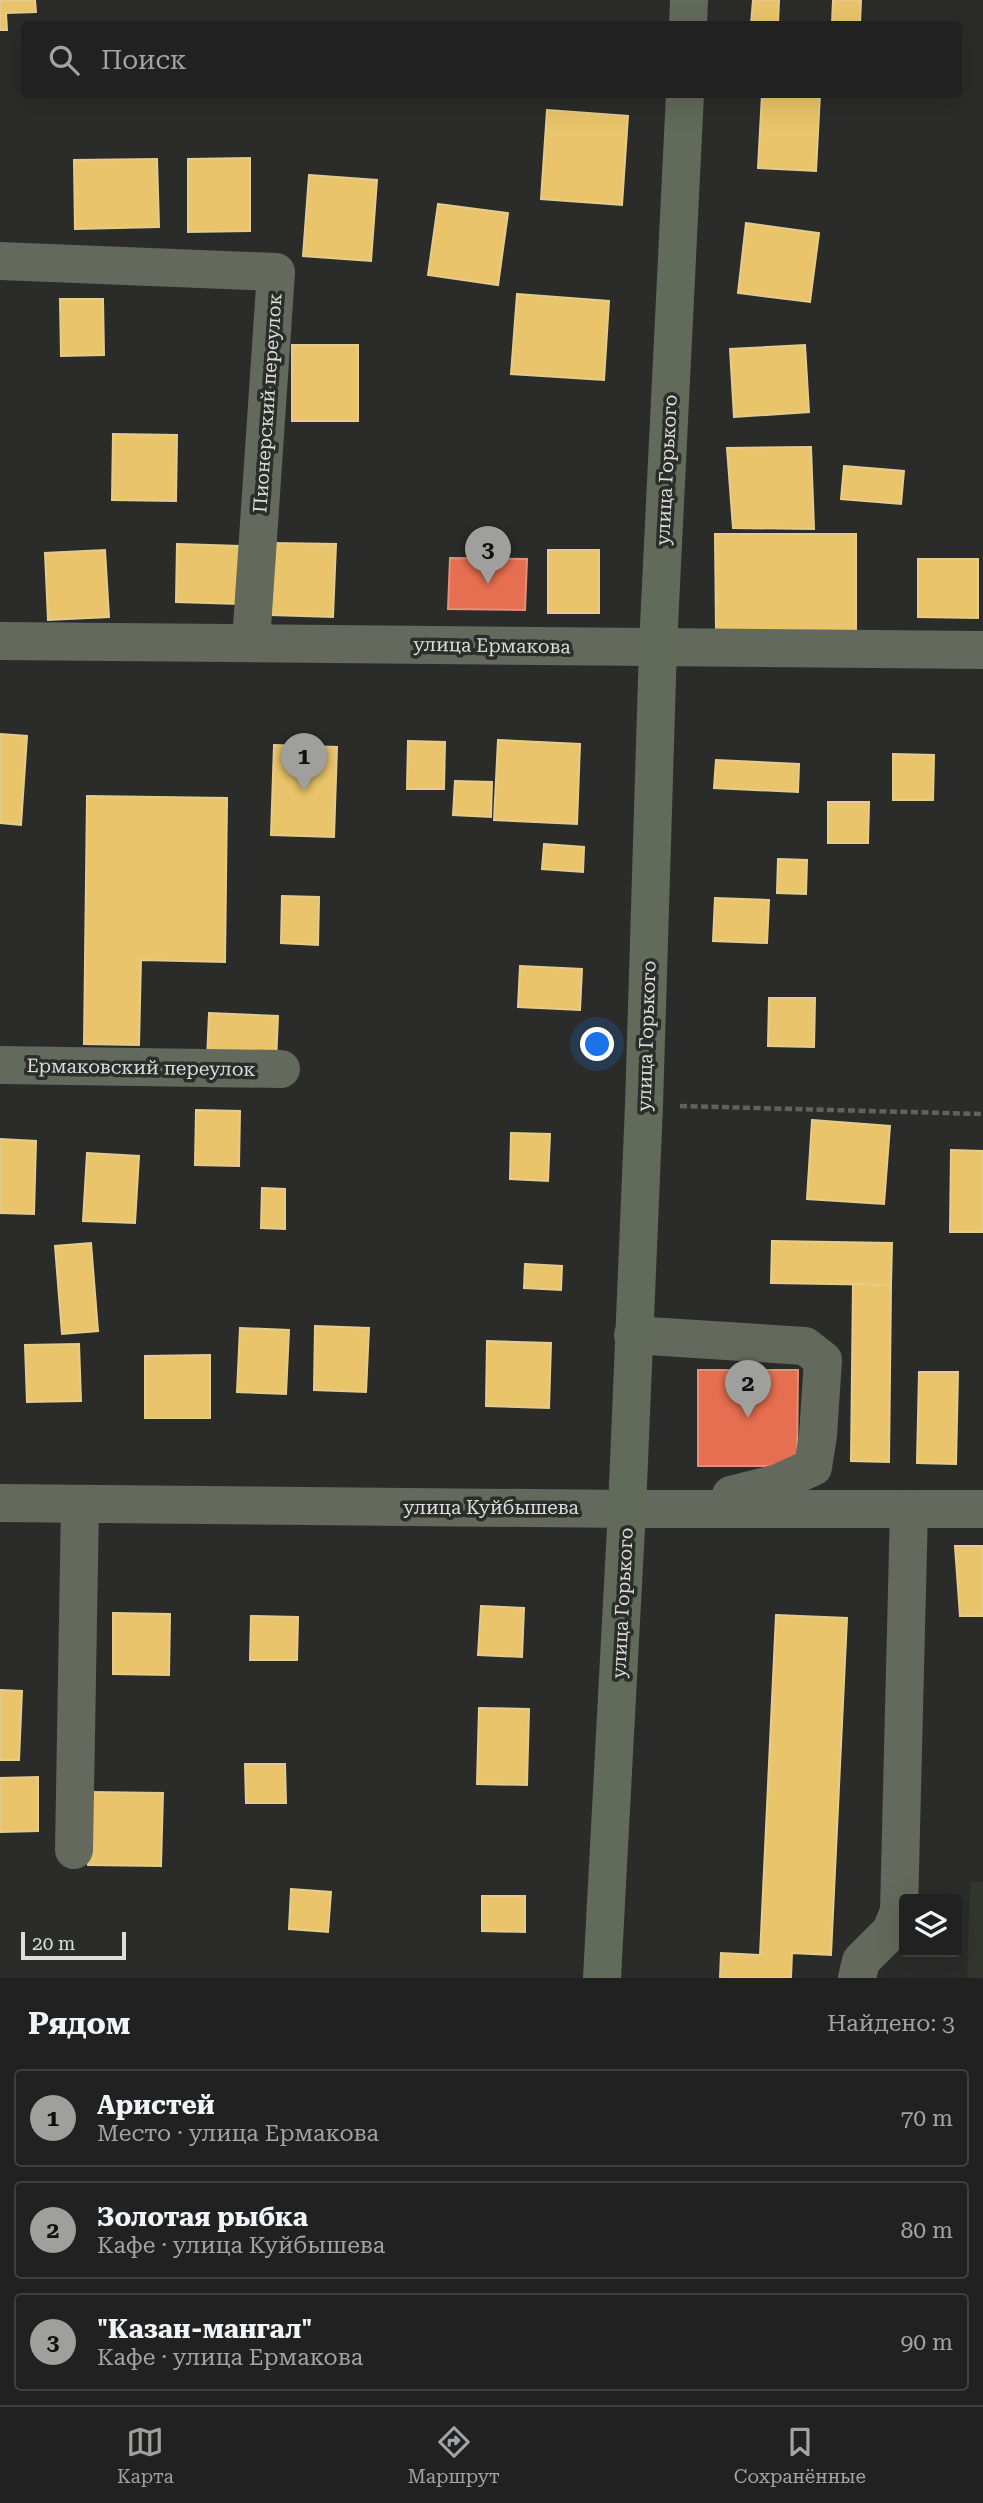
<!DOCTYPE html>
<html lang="ru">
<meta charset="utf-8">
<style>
:root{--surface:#202120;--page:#2d2e2d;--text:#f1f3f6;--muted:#a2a3a5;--line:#3d3e3e;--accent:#9fa09e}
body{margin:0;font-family:"Roboto Serif",serif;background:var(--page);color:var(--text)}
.controls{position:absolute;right:21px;bottom:21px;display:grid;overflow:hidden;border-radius:7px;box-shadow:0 7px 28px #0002}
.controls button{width:63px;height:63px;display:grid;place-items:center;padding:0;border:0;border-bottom:2px solid var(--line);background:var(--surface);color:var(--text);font:35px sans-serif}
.scale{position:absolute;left:21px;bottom:18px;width:105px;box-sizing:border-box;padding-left:7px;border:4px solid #dddedc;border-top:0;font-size:19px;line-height:24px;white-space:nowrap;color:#dddedc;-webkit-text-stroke:5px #2b2d29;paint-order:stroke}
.you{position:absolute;left:598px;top:1045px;width:24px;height:24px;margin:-18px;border:5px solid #fff;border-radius:50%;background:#1a73e8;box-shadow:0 0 0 10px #1a73e833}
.badge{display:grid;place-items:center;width:46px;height:46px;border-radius:50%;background:var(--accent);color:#111;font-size:23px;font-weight:700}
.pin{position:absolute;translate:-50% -58px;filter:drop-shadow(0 2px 4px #0008)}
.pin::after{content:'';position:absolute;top:37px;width:24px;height:21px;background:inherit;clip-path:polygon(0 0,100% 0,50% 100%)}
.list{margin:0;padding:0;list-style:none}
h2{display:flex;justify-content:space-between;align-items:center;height:91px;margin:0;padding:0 28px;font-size:30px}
h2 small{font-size:23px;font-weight:400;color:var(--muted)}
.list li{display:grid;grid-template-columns:46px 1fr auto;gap:21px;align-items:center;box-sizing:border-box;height:98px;margin:0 14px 14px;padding:0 14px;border:2px solid var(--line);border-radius:7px}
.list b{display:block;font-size:26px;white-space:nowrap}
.list p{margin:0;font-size:23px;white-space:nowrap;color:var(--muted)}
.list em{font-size:23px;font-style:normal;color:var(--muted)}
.icon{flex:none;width:38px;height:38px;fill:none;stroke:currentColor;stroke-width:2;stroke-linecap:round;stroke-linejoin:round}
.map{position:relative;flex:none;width:983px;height:1978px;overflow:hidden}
.search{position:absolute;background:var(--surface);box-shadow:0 7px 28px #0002;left:21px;right:21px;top:21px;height:77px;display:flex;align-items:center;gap:18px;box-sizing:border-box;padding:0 24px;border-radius:7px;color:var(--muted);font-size:26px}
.sheet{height:427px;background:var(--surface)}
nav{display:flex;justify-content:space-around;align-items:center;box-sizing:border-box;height:98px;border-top:2px solid var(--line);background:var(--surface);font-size:19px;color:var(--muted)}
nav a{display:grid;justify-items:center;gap:4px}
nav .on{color:var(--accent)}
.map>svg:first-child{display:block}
</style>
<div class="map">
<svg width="983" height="1978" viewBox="0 0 983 1978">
<rect width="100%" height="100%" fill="#2b2c2a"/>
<path fill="#32362e" d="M970 1882H983V1978H967Z"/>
<g fill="#e9c46a" stroke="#e5cc8c" stroke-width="2">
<path d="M0 0H35L36 12 6 13 7 30H0Z"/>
<path d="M753 0H779L778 24H751Z"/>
<path d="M833 0H861L860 24H832Z"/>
<path d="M762 94H820L816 171 758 168Z"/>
<path d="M547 110 628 116 622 205 541 199Z"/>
<path d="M250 158V231L188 232V159Z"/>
<path d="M157 159 159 227 75 229 74 160Z"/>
<path d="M309 175 377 180 371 261 303 256Z"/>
<path d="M438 204 508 213 498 285 428 275Z"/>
<path d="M746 223 819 233 810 302 738 293Z"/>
<path d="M517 294 609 301 604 380 511 374Z"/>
<path d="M60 299H103L104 355 61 356Z"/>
<rect x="292" y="345" width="66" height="76"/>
<path d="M805 345 809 412 734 417 730 349Z"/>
<path d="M113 434 177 435 176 501 112 500Z"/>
<path d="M811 447 814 529 733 528 727 448Z"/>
<path d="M844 466 904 471 901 504 841 499Z"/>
<path d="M715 534H856V631H716Z"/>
<path d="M273 543 336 544 333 617 271 615Z"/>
<path d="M177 544 241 546 240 604 176 602Z"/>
<path d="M105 550 109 617 48 620 45 553Z"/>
<rect x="548" y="550" width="51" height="63"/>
<path d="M918 559H978V618L918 617Z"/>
<path d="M0 734 27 736 21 825 0 823Z"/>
<path d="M498 740 580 744 577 824 494 820Z"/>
<path d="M408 741 445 742 444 789H407Z"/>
<path d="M274 745 337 747 334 837 271 835Z"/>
<path d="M893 754 934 755 933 800H893Z"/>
<path d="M716 760 799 764 798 792 714 788Z"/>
<path d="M455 781 492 782 491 817 453 815Z"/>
<path d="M87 796 227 798 225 962 141 960 139 1045 84 1044Z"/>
<path d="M828 802H869L868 843H828Z"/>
<path d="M544 844 584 847 583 872 542 869Z"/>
<path d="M778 859 807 860 806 894 777 893Z"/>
<path d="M282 896 319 897 318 945 281 943Z"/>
<path d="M715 898 769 900 767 943 713 941Z"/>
<path d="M520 966 582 969 580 1010 518 1007Z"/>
<path d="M769 998H815L814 1047 768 1046Z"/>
<path d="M209 1013 278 1016 276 1062 207 1060Z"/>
<path d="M196 1110 240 1111 239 1166 195 1165Z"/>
<path d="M812 1120 890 1126 884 1204 807 1199Z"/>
<path d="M511 1133 550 1134 548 1181 510 1179Z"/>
<path d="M0 1139 36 1141 34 1214 0 1213Z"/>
<path d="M951 1150 983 1151V1232H950Z"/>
<path d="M87 1153 139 1156 135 1223 83 1221Z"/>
<path d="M262 1188 285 1189V1229L261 1228Z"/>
<path d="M772 1241 892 1243 891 1285 771 1283Z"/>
<path d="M91 1243 98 1331 62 1334 55 1246Z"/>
<path d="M525 1264 562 1266 561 1290 524 1288Z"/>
<path d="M853 1284 891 1285 889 1462 851 1461Z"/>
<path d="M315 1326 369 1328 366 1392 314 1390Z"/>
<path d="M240 1328 289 1330 286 1394 237 1392Z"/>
<path d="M487 1341 551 1343 549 1408 486 1406Z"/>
<path d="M79 1344 81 1401 27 1402 25 1345Z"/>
<path d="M210 1355V1418H145V1356Z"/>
<path d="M919 1372H958L956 1464 917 1463Z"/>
<path d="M955 1546H983V1616H960Z"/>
<path d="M481 1606 524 1608 522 1657 478 1655Z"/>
<path d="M113 1613 170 1614 169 1675 113 1674Z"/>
<path d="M776 1615 847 1618 831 1955 792 1953 791 1978H720L721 1953 760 1955Z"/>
<path d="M251 1616 298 1617 297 1660H250Z"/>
<path d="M0 1690 22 1691 19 1760H0Z"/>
<path d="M479 1708 529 1709 527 1785 477 1784Z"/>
<path d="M245 1764H285L286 1803H246Z"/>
<path d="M38 1777V1831L0 1832V1778Z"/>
<path d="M90 1792 163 1793 161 1866 88 1865Z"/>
<path d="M291 1889 331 1892 328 1932 289 1929Z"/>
<path d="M482 1896H525V1932L482 1931Z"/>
</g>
<g fill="#e76f51" stroke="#e4907b" stroke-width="2">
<path d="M450 558 527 559 525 610 448 609Z"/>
<path d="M698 1370H798L797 1466H698Z"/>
</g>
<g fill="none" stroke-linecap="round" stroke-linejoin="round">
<path stroke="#5f635b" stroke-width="4.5" stroke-dasharray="7 3.5" stroke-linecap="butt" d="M680 1106 983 1114"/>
<g stroke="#63695c" stroke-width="38">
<path d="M0 261 276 272 251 642"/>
<path d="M0 641 983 650"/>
<path d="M0 1065 281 1069"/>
<path d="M633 1335 805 1346 823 1360 818 1435 813 1467 778 1483 731 1495"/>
<path d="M0 1503 627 1509H983"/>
<path d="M74 1850 80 1504"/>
<path d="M857 1978 861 1961 891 1931 899 1911 909 1509"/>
</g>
<g stroke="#626a5a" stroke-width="38">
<path d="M688 24 689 0"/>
<path d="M602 1978 627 1509 644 1105 658 646 685 94"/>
</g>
</g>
<g text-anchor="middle" stroke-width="7" stroke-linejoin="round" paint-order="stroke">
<g font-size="19" fill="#dddedc" stroke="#2b2d29">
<text transform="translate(267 403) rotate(-86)" y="7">Пионерский переулок</text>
<text transform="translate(666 470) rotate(-87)" y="7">улица Горького</text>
<text transform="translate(492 645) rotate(1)" y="7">улица Ермакова</text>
<text transform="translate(646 1036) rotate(-88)" y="7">улица Горького</text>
<text transform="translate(141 1067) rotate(1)" y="7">Ермаковский переулок</text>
<text x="491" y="1514">улица Куйбышева</text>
<text transform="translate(622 1603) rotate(-87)" y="7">улица Горького</text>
</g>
</g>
</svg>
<div class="controls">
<button><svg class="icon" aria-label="layers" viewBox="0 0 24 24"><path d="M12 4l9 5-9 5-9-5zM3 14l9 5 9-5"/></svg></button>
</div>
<div class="scale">20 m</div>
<div class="you"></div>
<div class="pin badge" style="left:304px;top:791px">1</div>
<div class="pin badge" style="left:748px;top:1418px">2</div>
<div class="pin badge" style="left:488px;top:584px">3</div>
<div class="search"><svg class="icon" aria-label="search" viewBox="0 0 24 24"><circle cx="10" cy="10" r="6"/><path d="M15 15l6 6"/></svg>Поиск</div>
</div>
<section class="sheet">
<h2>Рядом<small>Найдено: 3</small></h2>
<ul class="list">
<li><span class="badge">1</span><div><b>Аристей</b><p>Место · улица Ермакова</p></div><em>70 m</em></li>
<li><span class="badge">2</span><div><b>Золотая рыбка</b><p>Кафе · улица Куйбышева</p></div><em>80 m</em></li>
<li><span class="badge">3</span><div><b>&quot;Казан-мангал&quot;</b><p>Кафе · улица Ермакова</p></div><em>90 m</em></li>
</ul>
</section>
<nav>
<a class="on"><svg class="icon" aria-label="map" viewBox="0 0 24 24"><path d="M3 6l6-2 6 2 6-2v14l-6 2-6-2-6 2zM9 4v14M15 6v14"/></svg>Карта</a>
<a><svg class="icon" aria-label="directions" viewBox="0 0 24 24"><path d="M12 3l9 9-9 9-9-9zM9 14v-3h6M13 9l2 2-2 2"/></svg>Маршрут</a>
<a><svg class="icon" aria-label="saved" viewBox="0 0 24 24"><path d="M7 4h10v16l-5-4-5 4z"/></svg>Сохранённые</a>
</nav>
